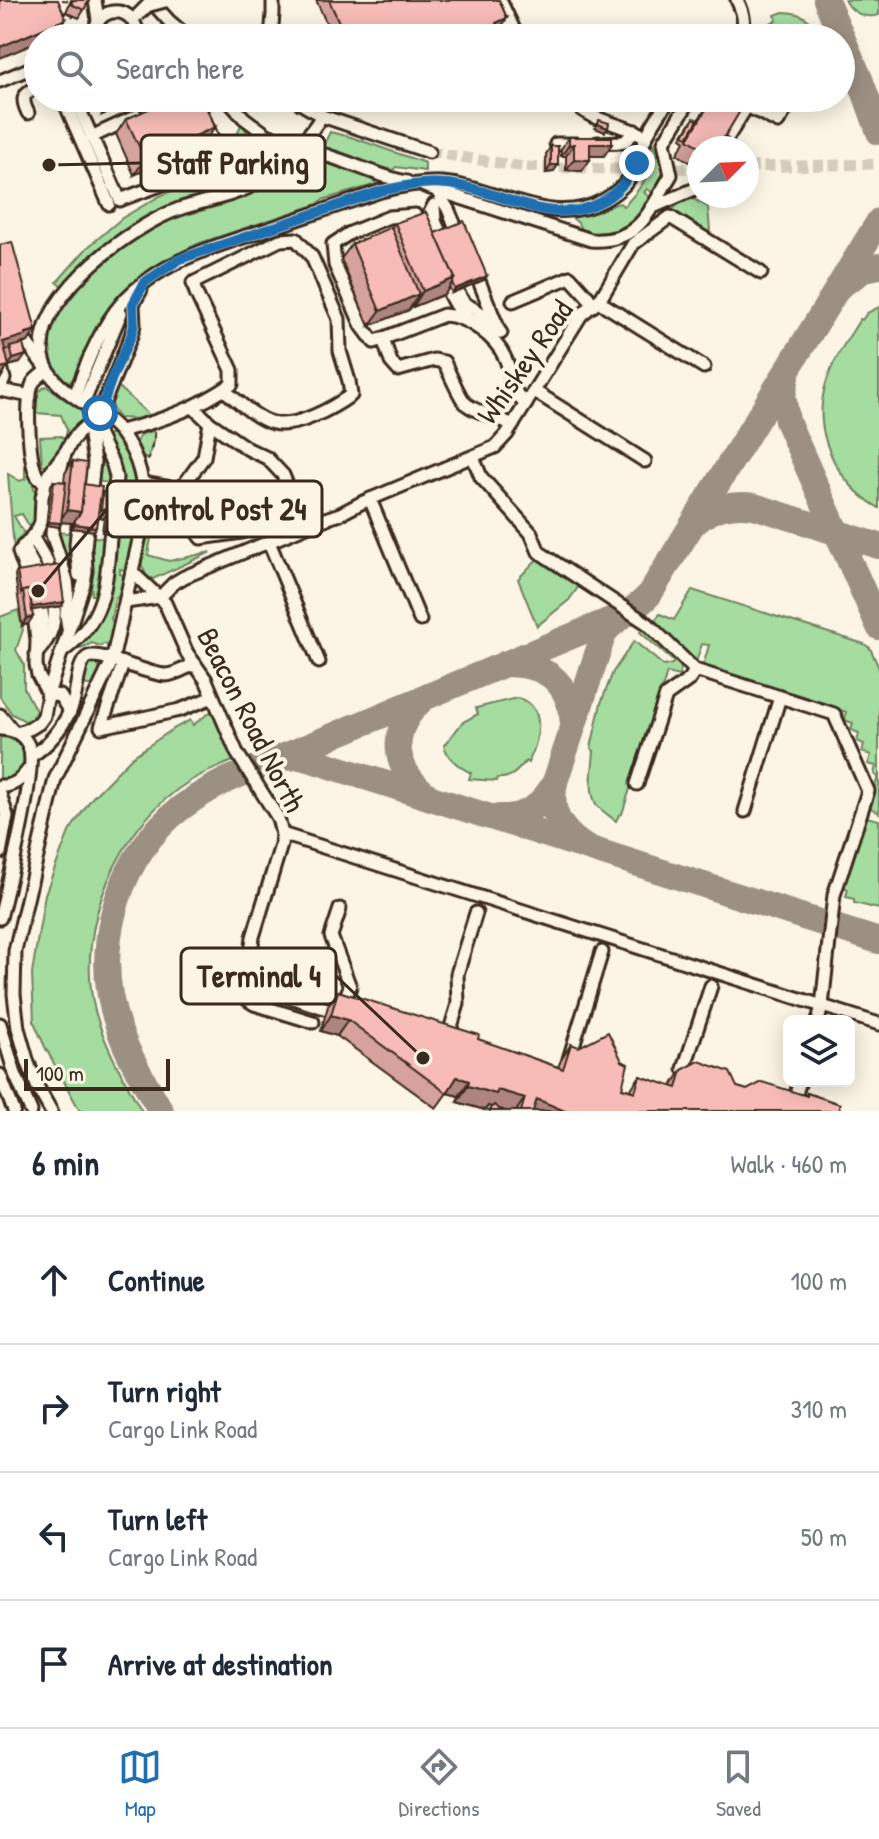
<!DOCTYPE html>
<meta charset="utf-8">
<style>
:root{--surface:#fff;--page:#f6f6f7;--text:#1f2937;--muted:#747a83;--line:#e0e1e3;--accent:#1f6fb2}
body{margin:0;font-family:"Patrick Hand",sans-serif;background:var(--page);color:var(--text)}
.controls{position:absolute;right:24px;bottom:24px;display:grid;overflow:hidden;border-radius:12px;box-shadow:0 4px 20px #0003}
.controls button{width:72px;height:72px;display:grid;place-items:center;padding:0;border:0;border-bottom:2px solid var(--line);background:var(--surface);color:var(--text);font:40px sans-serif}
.compass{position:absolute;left:687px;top:136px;width:72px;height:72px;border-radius:50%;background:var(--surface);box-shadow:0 4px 20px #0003;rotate:66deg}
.scale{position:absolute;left:24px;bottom:20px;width:146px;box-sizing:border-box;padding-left:8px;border:4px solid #3b2a1e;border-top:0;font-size:22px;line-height:28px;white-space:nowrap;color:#3b2a1e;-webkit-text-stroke:6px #fcf5e5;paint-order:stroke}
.stop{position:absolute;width:24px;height:24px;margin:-18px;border:6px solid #1f6fb2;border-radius:50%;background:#fff}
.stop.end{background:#1f6fb2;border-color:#fff;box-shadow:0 2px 8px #0008}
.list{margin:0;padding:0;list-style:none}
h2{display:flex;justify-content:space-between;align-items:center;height:104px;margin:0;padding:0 32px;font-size:34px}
h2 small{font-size:26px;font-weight:400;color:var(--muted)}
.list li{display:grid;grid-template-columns:52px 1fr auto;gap:24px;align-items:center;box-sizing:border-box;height:128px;padding:0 32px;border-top:2px solid var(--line)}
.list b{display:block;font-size:30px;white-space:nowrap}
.list p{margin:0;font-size:26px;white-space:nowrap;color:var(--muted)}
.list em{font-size:26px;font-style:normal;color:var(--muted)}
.icon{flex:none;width:44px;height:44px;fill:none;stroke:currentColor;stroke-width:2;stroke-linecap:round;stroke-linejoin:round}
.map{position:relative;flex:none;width:879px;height:1111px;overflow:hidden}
.search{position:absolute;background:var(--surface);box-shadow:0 4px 20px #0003;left:24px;right:24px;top:24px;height:88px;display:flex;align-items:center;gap:20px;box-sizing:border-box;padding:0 28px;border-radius:44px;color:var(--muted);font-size:30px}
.sheet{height:616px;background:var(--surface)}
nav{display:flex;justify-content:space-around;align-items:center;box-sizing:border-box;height:112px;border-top:2px solid var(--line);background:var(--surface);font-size:22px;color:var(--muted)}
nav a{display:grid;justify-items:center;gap:4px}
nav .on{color:var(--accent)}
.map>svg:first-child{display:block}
</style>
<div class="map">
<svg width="879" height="1111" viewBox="0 0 879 1111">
<rect width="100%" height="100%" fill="#fcf5e5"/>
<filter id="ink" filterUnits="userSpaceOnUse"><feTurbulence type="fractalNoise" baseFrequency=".0125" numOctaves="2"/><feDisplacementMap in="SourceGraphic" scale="16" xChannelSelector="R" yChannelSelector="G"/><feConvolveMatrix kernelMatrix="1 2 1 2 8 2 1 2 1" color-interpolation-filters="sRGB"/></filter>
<g filter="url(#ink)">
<g fill="#a5dca0" stroke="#70835f" stroke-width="2">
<path d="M845 0H879V15C864 19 852 13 845 0Z"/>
<path d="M783 12C801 12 814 19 817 38H769L764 26 777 20 775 15Z"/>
<path d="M755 98H781C783 104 783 110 777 113L761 104 759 107 752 102Z"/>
<path d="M242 122 248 135 287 148 269 169 240 187 166 210 64 288 57 282 87 248 122 218 160 196 199 180 234 156 238 132Z"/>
<path d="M330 132 351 137 425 163V171L396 167 393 170 321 150Z"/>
<path d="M653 141 666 179 658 193H653L647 189 644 192 652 200C647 208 640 220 632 226 618 237 598 236 582 232L578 223 571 217 620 203 623 206 626 205C629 199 634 196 638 190 650 175 651 159 653 141Z"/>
<path d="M304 153 360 171 377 184 322 200 318 204 200 243 183 251V253L145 277 80 372 70 382C56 377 51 361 50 346 46 300 131 238 169 221 195 210 225 207 251 194 271 185 289 169 304 153Z"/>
<path d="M688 196 708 207 710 230 707 232 672 210 680 203 677 200Z"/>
<path d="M879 307V508C835 482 810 430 827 380 834 358 848 339 860 319L862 320 867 313Z"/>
<path d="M46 386 63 398 77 404 84 418 82 427 50 469 42 464 40 437 61 436 65 440 67 430 61 415 36 413 38 392Z"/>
<path d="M118 386 150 416 139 419 119 418C108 406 112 402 114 387Z"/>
<path d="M153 431 155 435 148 458H144L137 443 138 438 142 434Z"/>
<path d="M109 434H114C122 442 127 452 132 463L131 466 137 490 120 487 106 441Z"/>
<path d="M96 447H99L111 463 115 484 96 481Z"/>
<path d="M28 465 36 497 39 498 35 525 31 529 22 514 14 516 24 533C18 538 15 544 14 552L8 474 20 481 25 479V467Z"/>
<path d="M120 491 137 493V513L126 570 120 569V574L123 575 122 591 115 599 111 619 114 625 109 645 103 644 101 646 92 643 79 649 96 622 108 594 116 538C121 525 125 504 120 491Z"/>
<path d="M154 492 157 505 148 555 169 561 211 552 153 579 147 577 141 564 152 516 151 493Z"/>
<path d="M58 532 76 534 75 570 73 572 69 571 60 545Z"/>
<path d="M90 536 108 539 98 595H92L88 560Z"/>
<path d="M538 558 579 586 569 600 537 626 518 579Z"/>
<path d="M692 590 864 644 870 648 879 668V813L868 806 878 777 874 774 876 766 868 764 871 755 862 752 864 744 857 741 859 733 851 730 853 723 845 720 846 712 703 666 709 645 702 644 696 662 654 621 660 614 674 620Z"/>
<path d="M18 610 23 630 16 650 24 664V688L36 711 31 719 25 721 12 714 0 697V617Z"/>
<path d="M643 627 679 664 681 668 679 676 667 673 622 814 619 815 616 821C610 816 601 811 596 804 588 790 593 767 594 751L591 748 601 703 613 672 634 641 664 666 672 664 674 662 640 632Z"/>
<path d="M92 664H97L101 671 97 687 84 684C84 675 83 668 92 664Z"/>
<path d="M517 698C548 705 539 741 528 763L526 761C517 771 512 779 497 778L496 781 469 779 471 773C459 767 447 758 444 745L463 722 478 714 476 708Z"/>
<path d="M213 710 235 760C220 767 204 772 190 781 118 825 74 929 95 1011 105 1047 124 1079 142 1111H80L45 1047 34 1022 32 973 45 894 69 832 91 799 132 757 173 729 190 720 193 725Z"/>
<path d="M0 737C32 738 33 779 0 779Z"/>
<path d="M866 817 879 820V909L854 903V899L846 897 848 889 843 887Z"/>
</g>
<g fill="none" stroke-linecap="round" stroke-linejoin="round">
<g stroke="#9c9082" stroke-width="26">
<path d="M826 0 860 79 879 132"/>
<path d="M843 284 865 269 879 266"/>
<path d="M787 377 783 395 787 421 879 627"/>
<path d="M696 522C714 507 731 503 754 506L879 546"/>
<path d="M504 664C546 664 569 680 573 724"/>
<path d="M422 700C389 730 391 767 427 795"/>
<path d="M284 758 300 757 312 760 879 941"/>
<path d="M555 782 604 633C616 617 636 610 649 595L879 221"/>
<path d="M499 817C528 818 542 805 555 782 549 811 559 829 582 845"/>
<path d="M161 1111C146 1084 129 1058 119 1029 92 955 113 869 171 816 188 801 207 790 227 780L627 613"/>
</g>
<g stroke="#d5ccbd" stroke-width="11" stroke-dasharray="11 5.5" stroke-linecap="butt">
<path d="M429 152 524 167 620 169 699 168"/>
<path d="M747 167 879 164"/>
</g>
<g stroke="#3b2a1e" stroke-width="17">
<g id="minor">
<path d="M95 0 98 20"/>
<path d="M150 0 169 21 189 38"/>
<path d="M489 0 506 38"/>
<path d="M500 0 518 38"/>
<path d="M737 0C744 14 746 24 740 38"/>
<path d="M94 38C93 3 139 3 137 38"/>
<path d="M271 38 273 14V0"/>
<path d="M721 38 744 29"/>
<path d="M0 81 38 65"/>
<path d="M81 98 79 108 120 200C142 191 192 176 207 161 212 156 214 152 215 145L195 98"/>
<path d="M226 98 244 118 267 135"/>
<path d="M292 98 322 116 429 152"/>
<path d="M572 98C581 120 626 124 646 137"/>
<path d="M65 103 109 204"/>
<path d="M747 106 778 122 788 106 785 98"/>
<path d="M28 113C21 99 22 93 38 87"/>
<path d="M91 137 137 116"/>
<path d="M597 143 624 142 636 131"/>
<path d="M556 144H576"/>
<path d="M721 148 752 98"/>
<path d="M328 156C355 164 380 177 407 182"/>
<path d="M424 186 591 240C640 243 649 211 671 175L664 142 691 98"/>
<path d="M437 191 448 209 460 237"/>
<path d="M434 206 435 221 445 243"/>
<path d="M651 208 697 188 699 184"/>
<path d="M422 228 415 215 389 217 350 233 333 244 335 265 362 326 374 342 444 315C467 316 496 337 505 358 512 372 511 394 526 404"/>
<path d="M430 230 427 218 434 205"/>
<path d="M475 271 500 333"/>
<path d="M442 277C449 293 455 312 471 320 481 325 491 327 501 333"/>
<path d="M454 286 464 303 496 322"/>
<path d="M513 301 570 277 588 297 593 306"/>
<path d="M598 301 704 367"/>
<path d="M383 339 391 362 398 370 434 360 444 362C449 372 459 396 465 403 474 412 500 418 513 425"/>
<path d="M26 342 47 370C43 374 36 378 33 383 25 400 29 457 36 474 39 480 39 479 45 482"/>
<path d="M0 362 4 379 1 386"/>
<path d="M0 390 30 396"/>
<path d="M534 391 645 461"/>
<path d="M75 396C85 366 100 328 121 304 159 261 213 247 265 230 304 217 342 204 381 191 401 186 422 182 442 183 497 187 550 230 604 200 611 196 618 191 624 185 637 171 639 152 647 135 654 122 662 110 670 98"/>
<path d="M84 402 121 313"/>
<path d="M193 407 210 423 248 449 267 458 283 475 290 492V501L282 513 242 532 201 538 193 527 183 486 204 457 210 423"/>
<path d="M96 420 99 436 113 465 116 477 114 503"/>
<path d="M120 431C159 422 198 408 232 384V370L196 293 193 283 280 240 296 239 312 257 339 319 340 351 349 381 351 395C333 408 295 429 273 423 255 418 238 401 224 390"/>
<path d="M473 457 481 477 531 533 539 552 648 624 695 670 834 714 868 791 834 895 822 1006 818 1021"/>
<path d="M142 483 183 490"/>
<path d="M56 495C60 464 65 436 96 420"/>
<path d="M90 497 94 462 90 437 131 336 134 325 133 304 141 290"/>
<path d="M370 499 420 620"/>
<path d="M54 512 52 534 67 581 68 590 66 615 68 628"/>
<path d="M192 524C220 513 233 505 258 524"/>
<path d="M32 536 47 562 51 579"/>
<path d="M269 542 319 662"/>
<path d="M23 546 37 572 43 620 39 636"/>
<path d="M132 572 165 603 187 653 206 680 237 753 278 818 282 834 281 845 253 937 250 961 243 990 248 1000 254 1004 313 1022"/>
<path d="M79 575 76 544 79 516"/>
<path d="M29 581 19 552 37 531 41 522 42 497 48 475 66 451"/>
<path d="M160 597 174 583 184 577 319 521 340 514 361 503 495 447 507 434 581 315 601 298 633 244 670 217 761 273"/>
<path d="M32 598 37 640 36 665 38 675 48 694"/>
<path d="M126 602 160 597"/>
<path d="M63 651C112 614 105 575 112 520"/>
<path d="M36 654C53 636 57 620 53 596"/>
<path d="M123 664 101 727 180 710 213 697"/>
<path d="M48 694 60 696 70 712"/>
<path d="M0 715 12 730"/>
<path d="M0 729C13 729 24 734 29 747 38 767 7 890 0 918"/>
<path d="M18 733 31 728 39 723 44 716 48 694 84 583 86 571 85 548 88 518"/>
<path d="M31 756C49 745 62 728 71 709 78 695 76 663 88 657 101 651 148 675 166 675 175 675 187 667 195 664"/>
<path d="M637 784 666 696 690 679 695 670"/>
<path d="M0 786C13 787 21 780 28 770"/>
<path d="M0 794 7 816 0 853"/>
<path d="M745 811 780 697"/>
<path d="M282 834 879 1024"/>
<path d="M340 909 331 936 350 987 342 1005"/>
<path d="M250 961 274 989 290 997 340 1013"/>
<path d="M0 1024 15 1074 31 1111"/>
<path d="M447 1040 458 1004 457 974 476 913"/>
<path d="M569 1059 602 952"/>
<path d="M684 1069 711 986"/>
<path d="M0 1075 14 1111"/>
<path d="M793 1104 800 1081"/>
<path d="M51 1111 38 1088 28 1063 18 1028 14 994 15 951 55 779 112 661 145 513C144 484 140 457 121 433 97 402 42 393 42 346 43 292 131 226 179 209 206 200 235 196 259 182 286 165 305 141 322 116"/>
</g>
</g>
<g stroke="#3b2a1e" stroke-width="2" stroke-dasharray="6 6" stroke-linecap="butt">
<path d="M62 0 72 1"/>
<path d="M61 11 74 17"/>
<path d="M147 460 149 459 155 432"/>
</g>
<use href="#minor" stroke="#fcf5e5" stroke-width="11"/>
<g stroke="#3b2a1e" stroke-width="17" stroke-linecap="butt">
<g id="minor-bridge">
<path d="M150 5 165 1"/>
<path d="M138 15 153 0"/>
<path d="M267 135 328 156"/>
</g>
</g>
<use href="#minor-bridge" stroke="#fcf5e5" stroke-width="11"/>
</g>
<g fill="#d5a29e" stroke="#3b2a1e" stroke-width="2">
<path d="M71 0H89L84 10 79 18 66 12Z"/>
<path d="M316 0H499L507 18 499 30 503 38H333Z"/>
<path d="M95 98H130L126 104 102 115Z"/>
<path d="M713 98 725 136 722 148H699V168L677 154 685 141 681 138 691 122 698 120Z"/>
<path d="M126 119 215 127 204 143 134 175 116 134Z"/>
<path d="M569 137 604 156H590L582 171 566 170V156H561V149Z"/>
<path d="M551 146 558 165 553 172 546 173V154Z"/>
<path d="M395 223 435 233 484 280 452 293 449 287 445 294 413 307 412 305 409 310 369 326 341 259 352 244 391 228Z"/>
<path d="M0 245 28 342 19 345 20 363 8 366 1 378Z"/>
<path d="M73 461 84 484 100 496 103 492 107 493 110 487 119 530 116 534 102 532 104 517H98L94 531 72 528 73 523 62 522 59 527 46 525 51 485 54 481 64 482 65 473Z"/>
<path d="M17 572 62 606 32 610 28 624 22 626 15 575Z"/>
<path d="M338 991 558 1067 561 1060 571 1044 622 1088 630 1090 640 1076 671 1087 682 1070 747 1090 805 1096 807 1093 839 1107 841 1111H506L488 1106 485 1110 457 1102 459 1096 447 1093 436 1108 337 1036 321 1031 328 1006Z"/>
</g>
<g fill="#ae8481" stroke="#3b2a1e" stroke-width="2">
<path d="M507 18 499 30 496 23Z"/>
<path d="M66 19 55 35 47 38H38V42L0 58V47Z"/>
<path d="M121 98H130L126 104 102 115 110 103Z"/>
<path d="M598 124 608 128 605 132 595 128Z"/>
<path d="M215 127 204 143 134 175 145 159Z"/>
<path d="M574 144 566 156H561L569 145Z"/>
<path d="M590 144H612L604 156H582Z"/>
<path d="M574 159 590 160 582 171 566 170Z"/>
<path d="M551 165H558L553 172 546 173Z"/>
<path d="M487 276 484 280 452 293 455 289Z"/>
<path d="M455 278 445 294 413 307 423 291Z"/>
<path d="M419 294 409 310 369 326 380 311Z"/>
<path d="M36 330 28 342 20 344 18 347H10L9 349 0 352 3 342Z"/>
<path d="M26 355 20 363 8 366 0 378V368L8 366 13 359Z"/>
<path d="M101 509 109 510 104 518 96 517Z"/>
<path d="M67 510 81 512 73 523 59 522Z"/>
<path d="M49 522 61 523 59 527 46 525Z"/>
<path d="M75 524 96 527 94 531 72 528Z"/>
<path d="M105 528 119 530 116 534 102 532Z"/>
<path d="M64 602 62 606 26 611 29 607Z"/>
<path d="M33 617 28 624 22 626 27 618Z"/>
<path d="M331 1015 348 1020 337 1036 321 1031Z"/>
<path d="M457 1077 469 1081 459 1096 447 1093Z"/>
<path d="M468 1086 498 1090 525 1098 516 1111H506L488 1106 485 1110 457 1102Z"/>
<path d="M537 1099 563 1110 562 1111H529Z"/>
</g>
<g fill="#f8bcb8" stroke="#3b2a1e" stroke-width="2">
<path d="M0 0H58L66 19 0 47Z"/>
<path d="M73 0H89L84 10 71 4Z"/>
<path d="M329 0H499L507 18 496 23 503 38H346Z"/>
<path d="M107 98H121L110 103Z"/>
<path d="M173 98H202L215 127 145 159 126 119Z"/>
<path d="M713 98H719L740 111 718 148H702L688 139Z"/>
<path d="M694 118 698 120 688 137 684 135Z"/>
<path d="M599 120 609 123 608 128 598 124Z"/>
<path d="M725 136 728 139 722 148H718Z"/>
<path d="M569 137H612V144H590V160L574 159V144L569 145Z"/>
<rect x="551" y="146" width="7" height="19"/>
<path d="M426 212 455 278 423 291 395 223Z"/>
<path d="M464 221 487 276 455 289 452 283 455 278 435 233Z"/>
<path d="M391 227 419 294 380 311 352 244Z"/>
<path d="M12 242 36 330 26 333V335L3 342 9 366 0 368V245Z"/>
<path d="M23 344 26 355 13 359 10 347Z"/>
<path d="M73 461 87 463 81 512 67 510Z"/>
<path d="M54 481 66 482 61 523 49 522Z"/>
<path d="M84 484 102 487 96 527 75 524V520L81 512Z"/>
<path d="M110 487 124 489 119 530 105 528 111 493H109Z"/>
<path d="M103 492 111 493 109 510 101 509Z"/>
<path d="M59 565 64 602 32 607 29 590 23 591 21 594 17 572Z"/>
<path d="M29 590 33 617 27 618 23 591Z"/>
<path d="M338 991 479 1035 478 1039 563 1069 571 1044 579 1047 608 1032 622 1061 628 1064 622 1088 635 1092 640 1076 677 1088 682 1070 699 1061 730 1072 737 1087 747 1090 762 1082 807 1096V1093L840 1104 839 1107 841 1111H562L563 1110 537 1099 533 1111H521L525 1098 498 1090 496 1094 468 1086 469 1081 457 1077 447 1093 348 1020 331 1015Z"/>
<path d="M494 1105 502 1111H488Z"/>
</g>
</g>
<g fill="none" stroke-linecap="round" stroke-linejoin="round" filter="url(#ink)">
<path stroke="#1f6fb2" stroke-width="10" d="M100 413 112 378 131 336 134 325 133 304 145 282 180 259 381 191C407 185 434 180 461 186 489 191 516 205 545 210 585 217 619 199 637 163"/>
</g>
<g text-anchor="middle" stroke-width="8" stroke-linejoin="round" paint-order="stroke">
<g font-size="30" fill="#3b2a1e" stroke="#fcf5e5">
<text transform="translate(525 362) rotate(-55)" y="10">Whiskey Road</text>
<text transform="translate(251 720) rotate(63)" y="10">Beacon Road North</text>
</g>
</g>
<path fill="none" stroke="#3b2a1e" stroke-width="3" d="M49 165L141 163M38 591L107 509M423 1058L336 976"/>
<g fill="#3b2a1e" stroke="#fcf5e5" stroke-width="3">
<circle cx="49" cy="165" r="8"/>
<circle cx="38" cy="591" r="8"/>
<circle cx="423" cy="1058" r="8"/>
</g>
<g fill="#fcf5e5" stroke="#3b2a1e" stroke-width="3">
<rect x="141" y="135" width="184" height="56" rx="8"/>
<rect x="107" y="481" width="215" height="56" rx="8"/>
<rect x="181" y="948" width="155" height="56" rx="8"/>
</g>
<g font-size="32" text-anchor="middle" font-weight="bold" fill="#3b2a1e">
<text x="233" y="174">Staff Parking</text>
<text x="215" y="520">Control Post 24</text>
<text x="259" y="987">Terminal 4</text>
</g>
</svg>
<div class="controls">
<button><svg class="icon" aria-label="layers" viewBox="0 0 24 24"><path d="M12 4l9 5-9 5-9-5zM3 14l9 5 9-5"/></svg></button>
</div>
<svg class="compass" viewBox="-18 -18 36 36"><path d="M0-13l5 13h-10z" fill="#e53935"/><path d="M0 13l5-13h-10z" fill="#747a83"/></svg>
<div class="scale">100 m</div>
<div class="stop" style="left:100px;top:413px"></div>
<div class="stop end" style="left:637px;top:163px"></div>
<div class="search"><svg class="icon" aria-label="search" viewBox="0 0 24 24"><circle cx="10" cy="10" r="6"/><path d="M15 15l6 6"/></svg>Search here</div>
</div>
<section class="sheet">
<h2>6 min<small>Walk · 460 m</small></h2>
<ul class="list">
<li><svg class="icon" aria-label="ahead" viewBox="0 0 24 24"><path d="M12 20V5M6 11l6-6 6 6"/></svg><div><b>Continue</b></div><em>100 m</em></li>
<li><svg class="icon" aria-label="right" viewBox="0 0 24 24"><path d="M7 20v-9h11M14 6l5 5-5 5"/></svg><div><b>Turn right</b><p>Cargo Link Road</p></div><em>310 m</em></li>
<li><svg class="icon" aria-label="left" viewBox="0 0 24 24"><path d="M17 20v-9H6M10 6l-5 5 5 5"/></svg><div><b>Turn left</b><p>Cargo Link Road</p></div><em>50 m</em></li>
<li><svg class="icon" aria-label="arrive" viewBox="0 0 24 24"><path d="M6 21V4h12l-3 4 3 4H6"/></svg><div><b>Arrive at destination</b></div></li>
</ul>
</section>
<nav>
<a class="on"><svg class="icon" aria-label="map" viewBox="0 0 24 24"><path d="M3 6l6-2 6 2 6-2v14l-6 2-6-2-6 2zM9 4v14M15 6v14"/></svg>Map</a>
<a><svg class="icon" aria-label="directions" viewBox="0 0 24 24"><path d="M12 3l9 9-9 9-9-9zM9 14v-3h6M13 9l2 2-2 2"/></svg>Directions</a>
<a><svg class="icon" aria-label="saved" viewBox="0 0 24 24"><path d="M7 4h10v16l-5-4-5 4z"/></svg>Saved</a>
</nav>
